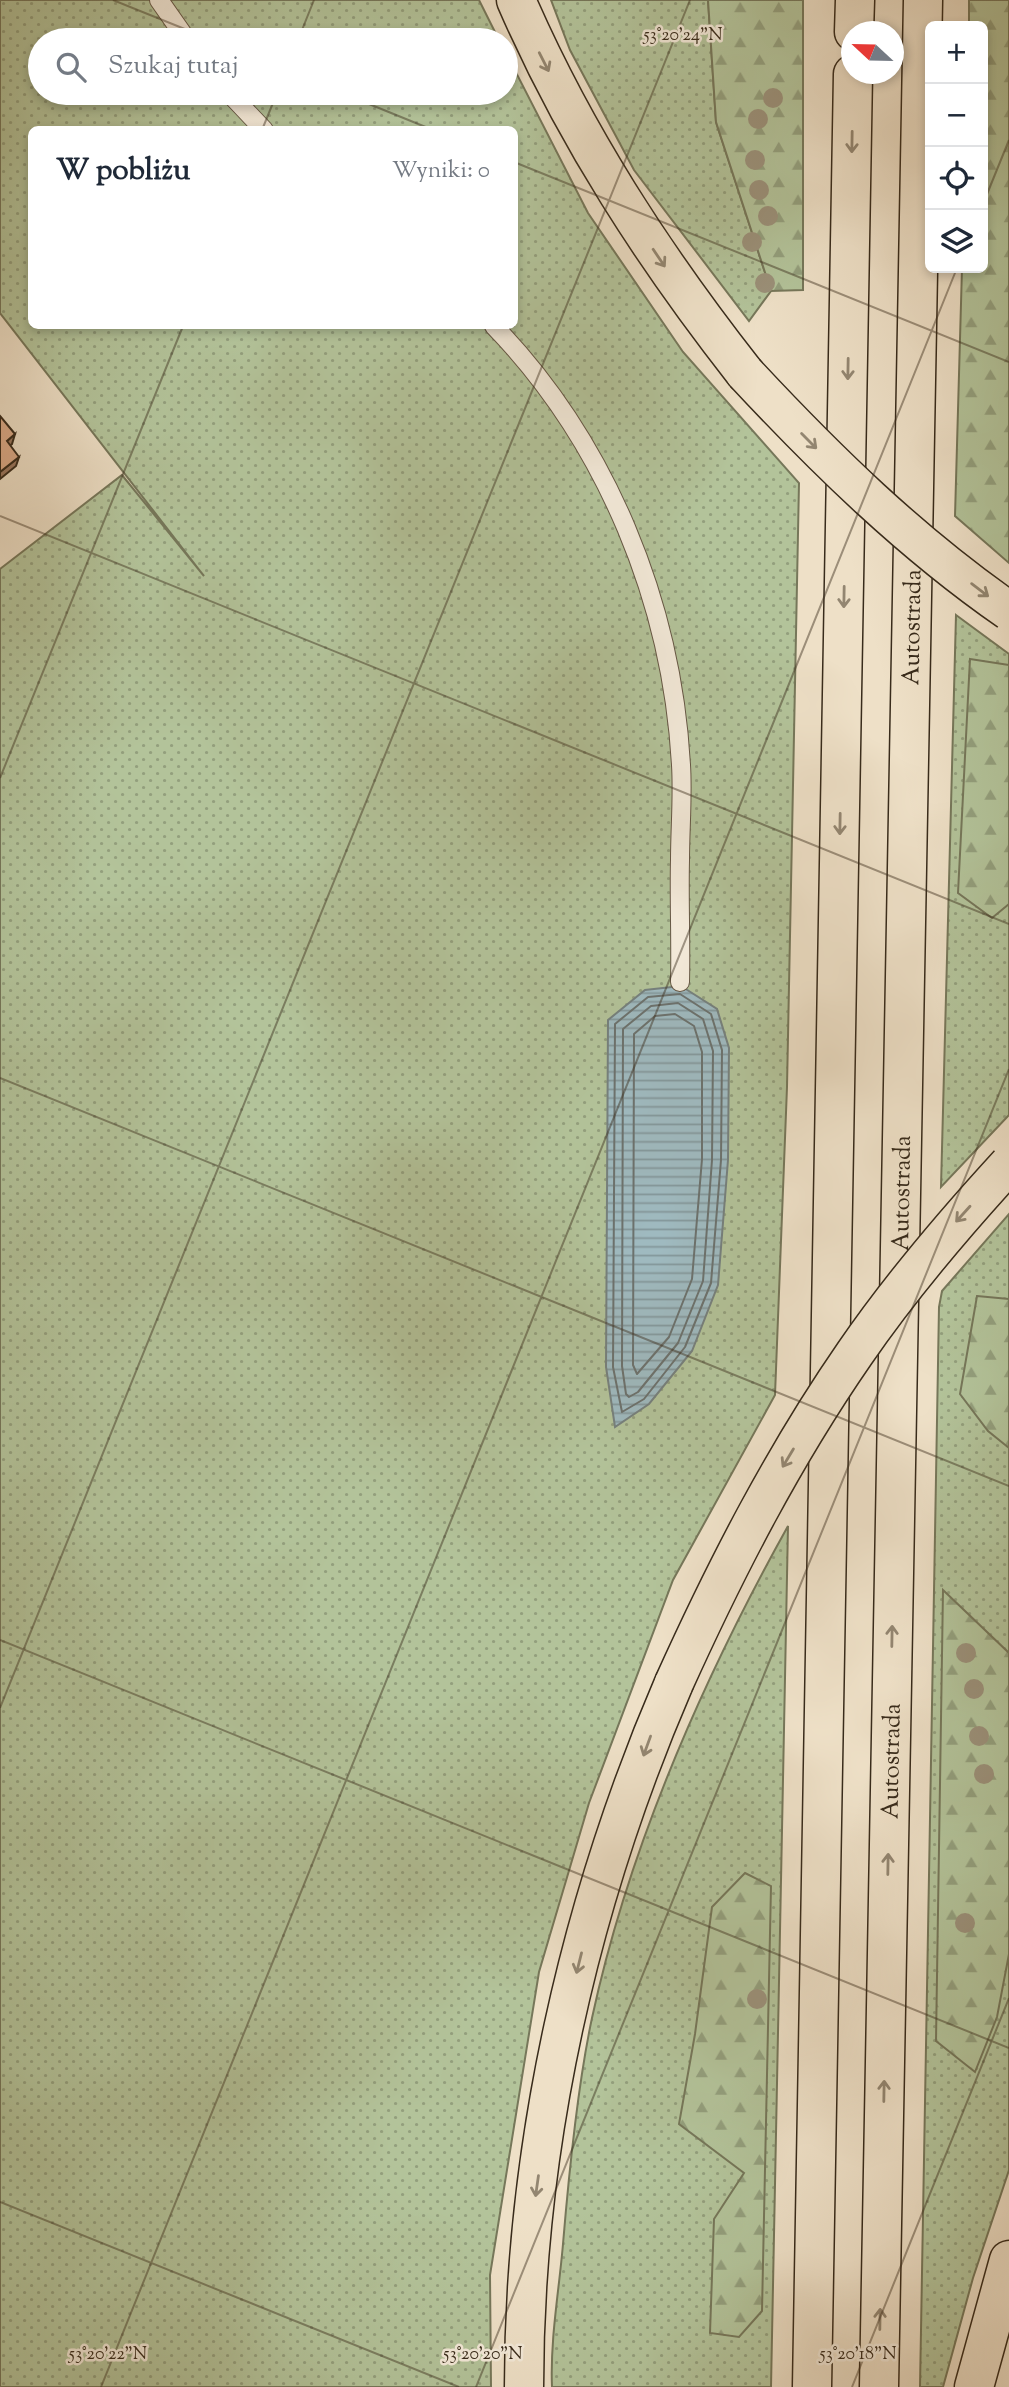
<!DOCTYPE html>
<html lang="pl">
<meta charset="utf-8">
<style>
:root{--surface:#fff;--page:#f6f6f7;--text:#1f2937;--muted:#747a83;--line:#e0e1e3}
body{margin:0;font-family:"Sorts Mill Goudy",serif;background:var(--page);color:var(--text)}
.controls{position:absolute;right:21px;top:21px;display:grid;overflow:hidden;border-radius:10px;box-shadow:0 4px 10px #0003}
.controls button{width:63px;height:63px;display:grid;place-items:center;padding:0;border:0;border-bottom:2px solid var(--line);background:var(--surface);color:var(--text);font:35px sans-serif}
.compass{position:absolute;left:841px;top:21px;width:63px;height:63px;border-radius:50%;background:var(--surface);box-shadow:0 4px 10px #0003;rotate:292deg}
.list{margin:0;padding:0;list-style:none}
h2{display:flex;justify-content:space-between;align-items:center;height:91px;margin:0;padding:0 28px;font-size:30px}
h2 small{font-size:23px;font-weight:400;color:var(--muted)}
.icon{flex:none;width:38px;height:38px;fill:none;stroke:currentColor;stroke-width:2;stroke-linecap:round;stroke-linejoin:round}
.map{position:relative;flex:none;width:1009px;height:2387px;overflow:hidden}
.search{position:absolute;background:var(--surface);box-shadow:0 4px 10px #0003;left:28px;top:28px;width:490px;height:77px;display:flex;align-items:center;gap:18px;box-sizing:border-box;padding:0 24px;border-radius:38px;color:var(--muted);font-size:26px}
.panel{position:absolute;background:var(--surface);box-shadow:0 4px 10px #0003;left:28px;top:126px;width:490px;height:203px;border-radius:10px}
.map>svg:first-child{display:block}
</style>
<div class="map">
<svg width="1009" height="2387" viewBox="0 0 1009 2387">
<defs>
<pattern id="grass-dots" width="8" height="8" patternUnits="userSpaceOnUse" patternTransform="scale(1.75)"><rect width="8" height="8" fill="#b3c39a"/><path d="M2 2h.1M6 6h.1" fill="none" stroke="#939f7d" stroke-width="1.8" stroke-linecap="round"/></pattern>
<pattern id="forest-firs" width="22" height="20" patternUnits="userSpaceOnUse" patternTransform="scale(1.75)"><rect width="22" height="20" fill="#b3c39a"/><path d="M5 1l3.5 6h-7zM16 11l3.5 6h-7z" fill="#939f7d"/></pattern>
<pattern id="water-rules" width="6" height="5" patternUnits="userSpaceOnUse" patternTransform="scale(1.75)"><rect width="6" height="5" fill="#9fbac0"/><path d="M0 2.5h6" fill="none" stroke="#83979b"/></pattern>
</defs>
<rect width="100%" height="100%" fill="#eee0c7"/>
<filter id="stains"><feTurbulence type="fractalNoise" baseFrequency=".00286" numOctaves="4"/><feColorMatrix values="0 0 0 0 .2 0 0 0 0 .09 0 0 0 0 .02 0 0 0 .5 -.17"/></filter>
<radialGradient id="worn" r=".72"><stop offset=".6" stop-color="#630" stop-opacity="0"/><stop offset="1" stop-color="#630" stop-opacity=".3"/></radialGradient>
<g fill="url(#grass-dots)" stroke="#76775a" stroke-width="2" fill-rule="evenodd">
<path d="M0 0H479L499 40H40V93H506V53L588 213 683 352 799 483 787 1087 775 1395 673 1580 589 1803 539 1972 490 2275 491 2387H0V569L122 475 204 576 0 313ZM32 130H514V326H32Z"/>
<path d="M551 0H708L716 122 771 291 749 321 634 170 570 50Z"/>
<path d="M956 615 1009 654V1115L941 1187Z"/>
<path d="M1009 1214V2170L973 2278 943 2387H920L939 1307 942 1291Z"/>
<path d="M788 1526 771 2387H552C550 2340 559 2291 563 2244 569 2172 577 2088 592 2018 629 1846 703 1679 788 1526Z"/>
</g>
<g fill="url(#forest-firs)" stroke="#76775a" stroke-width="2">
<path d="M708 0H803V290L771 291 716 122Z"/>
<path d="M969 0H1009V563L955 516 962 268H983V26H969Z"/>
<path d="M970 659 1009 665V904L992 918 958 893Z"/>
<path d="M977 1296 1009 1299V1448L988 1431 960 1394Z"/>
<path d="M943 1590 1009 1653V1954L997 2017 975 2072 936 2041Z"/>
<path d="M745 1873 771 1886 762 2311 739 2337 710 2333 714 2219 744 2173 679 2124 695 2034 712 1907Z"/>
</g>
<path fill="url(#water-rules)" stroke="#76817e" stroke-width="2" d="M681 986 717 1009 729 1048 728 1160 718 1285 692 1351 649 1404 615 1427 606 1367 608 1020 645 990Z"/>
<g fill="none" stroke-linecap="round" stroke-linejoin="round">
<g stroke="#6c726e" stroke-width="2">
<path d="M680 994 711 1014 722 1050 721 1160 711 1283 685 1347 644 1399 622 1412 613 1367 615 1024 648 997Z"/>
<path d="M678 1003 703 1019 713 1051 712 1160 703 1281 678 1343 638 1392 629 1397 626 1394 622 1366 623 1029 651 1006Z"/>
<path d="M675 1014 694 1026 702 1052V1159L692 1279 669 1337 637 1374 633 1365 634 1034 655 1016Z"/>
</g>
<g stroke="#665846" stroke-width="20">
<g id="lane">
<path d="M159 0 187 40"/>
<path d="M229 93 264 130"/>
<path d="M494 326C607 443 672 603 681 765 683 796 680 829 680 860 679 901 681 941 680 982"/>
</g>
</g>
<g stroke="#382b1b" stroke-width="41">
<g id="highway">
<path d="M516 0C575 136 654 257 745 373"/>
<path d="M854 32 855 0"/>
<path d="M524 2387C524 2147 579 1903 674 1683"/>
<path d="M812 2387 853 74"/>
<path id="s1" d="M879 2387 923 0"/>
<path d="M974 2387 1009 2260"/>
</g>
</g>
<use href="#lane" stroke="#f4ebdb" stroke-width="18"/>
<use href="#highway" stroke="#eee0c7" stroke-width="38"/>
<g stroke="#382b1b" stroke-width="41" stroke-linecap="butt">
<g id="highway-bridge">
<path d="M745 373C826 460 911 543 1009 611"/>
<path d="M674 1683C726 1568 783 1457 855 1353 901 1286 954 1224 1009 1164"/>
</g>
</g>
<use href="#highway-bridge" stroke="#eee0c7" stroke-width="38"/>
</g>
<g fill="#9b917a">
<circle cx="773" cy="98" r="10"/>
<circle cx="758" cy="119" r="10"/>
<circle cx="755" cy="160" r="10"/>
<circle cx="759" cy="190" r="10"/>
<circle cx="768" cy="216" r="10"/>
<circle cx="752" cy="242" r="10"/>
<circle cx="765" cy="283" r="10"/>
<circle cx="966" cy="1653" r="10"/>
<circle cx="974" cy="1689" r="10"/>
<circle cx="979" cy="1736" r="10"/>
<circle cx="984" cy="1774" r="10"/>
<circle cx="965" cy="1923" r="10"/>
<circle cx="757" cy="1999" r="10"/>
</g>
<g fill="#99775f" stroke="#382b1b" stroke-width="2">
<path d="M15 434 12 444 3 450 7 441Z"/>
<path d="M19 457 16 466 0 479V472Z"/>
</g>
<path fill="#daaa88" stroke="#382b1b" stroke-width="2" d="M0 416 15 434 7 441 19 457 0 472Z"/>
<defs><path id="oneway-shaft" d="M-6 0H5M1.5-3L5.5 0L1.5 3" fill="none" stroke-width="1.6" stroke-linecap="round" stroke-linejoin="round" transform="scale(1.75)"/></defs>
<g stroke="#938671">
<use href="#oneway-shaft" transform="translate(544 62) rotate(63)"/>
<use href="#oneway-shaft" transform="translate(852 142) rotate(91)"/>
<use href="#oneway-shaft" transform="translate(659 258) rotate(56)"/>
<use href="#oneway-shaft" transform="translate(848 369) rotate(91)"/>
<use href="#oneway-shaft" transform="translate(809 441) rotate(45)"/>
<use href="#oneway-shaft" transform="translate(980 590) rotate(37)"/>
<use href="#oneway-shaft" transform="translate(844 597) rotate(91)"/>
<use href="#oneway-shaft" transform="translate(840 824) rotate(91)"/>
<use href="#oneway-shaft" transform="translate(963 1214) rotate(132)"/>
<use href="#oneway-shaft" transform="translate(788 1458) rotate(121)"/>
<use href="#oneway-shaft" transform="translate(892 1636) rotate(-89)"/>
<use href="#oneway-shaft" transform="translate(647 1746) rotate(110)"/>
<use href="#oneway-shaft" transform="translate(888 1864) rotate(-89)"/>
<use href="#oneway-shaft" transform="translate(579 1963) rotate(104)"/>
<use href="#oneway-shaft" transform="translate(884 2091) rotate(-89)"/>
<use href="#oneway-shaft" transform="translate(537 2186) rotate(98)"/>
<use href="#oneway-shaft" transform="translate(880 2319) rotate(-89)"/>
</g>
<path fill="none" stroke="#382b1b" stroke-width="2" stroke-opacity="0.45" d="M113 0 212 40M298 40 314 0M342 93 433 130M262 130 277 93M514 162 1009 362M983 204 1009 140M0 516 1009 924M0 778 183 326M0 1078 1009 1486M0 1640 1009 2048M0 1708 690 0M0 2202 459 2387M101 2387 957 268M476 2387 1009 1069M852 2387 1009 1998"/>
<g text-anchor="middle" stroke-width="5" stroke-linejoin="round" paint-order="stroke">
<g font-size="24" fill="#382b1b" stroke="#f4ebdb">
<text dy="8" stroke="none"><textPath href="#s1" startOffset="1760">Autostrada</textPath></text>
<text dy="8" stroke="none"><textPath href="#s1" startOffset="1194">Autostrada</textPath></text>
<text dy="8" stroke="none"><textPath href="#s1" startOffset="626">Autostrada</textPath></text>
</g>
</g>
<g font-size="18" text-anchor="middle" fill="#382b1b" stroke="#f4ebdb" stroke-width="5" stroke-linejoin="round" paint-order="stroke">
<text x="683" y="40">53°20'24"N</text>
<text x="108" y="2359">53°20'22"N</text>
<text x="483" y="2359">53°20'20"N</text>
<text x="858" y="2359">53°20'18"N</text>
</g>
<rect width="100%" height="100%" filter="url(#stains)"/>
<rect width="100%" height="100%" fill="url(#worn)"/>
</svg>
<div class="controls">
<button>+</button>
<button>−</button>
<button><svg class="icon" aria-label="locate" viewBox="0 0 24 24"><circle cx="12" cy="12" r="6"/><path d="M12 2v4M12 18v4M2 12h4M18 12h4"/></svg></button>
<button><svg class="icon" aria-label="layers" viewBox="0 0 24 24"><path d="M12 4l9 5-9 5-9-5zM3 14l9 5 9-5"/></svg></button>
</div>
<svg class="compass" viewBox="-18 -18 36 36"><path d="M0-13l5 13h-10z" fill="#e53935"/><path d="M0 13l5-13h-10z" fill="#747a83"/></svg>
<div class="search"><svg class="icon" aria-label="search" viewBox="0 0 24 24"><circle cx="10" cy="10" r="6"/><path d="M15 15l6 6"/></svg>Szukaj tutaj</div>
<section class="panel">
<h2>W pobliżu<small>Wyniki: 0</small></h2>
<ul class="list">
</ul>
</section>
</div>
